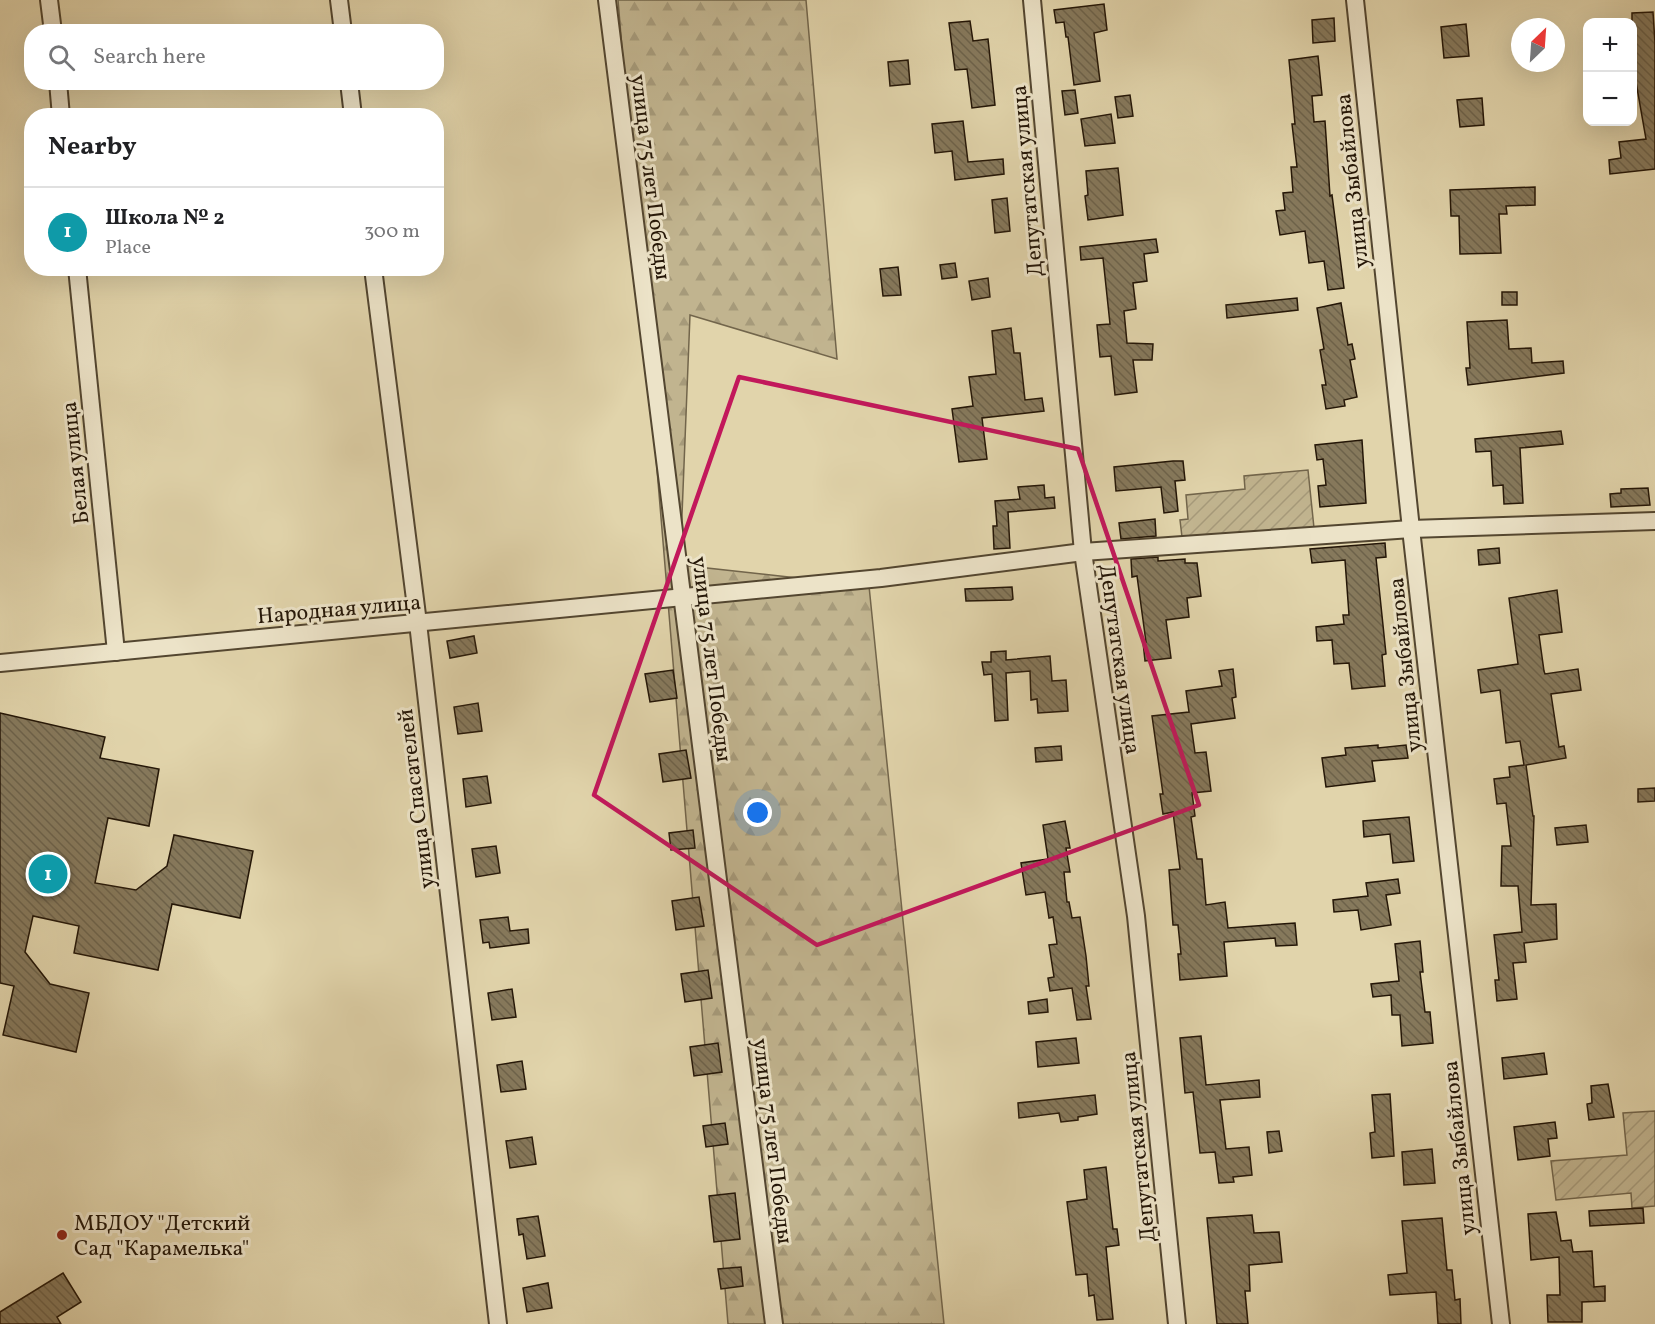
<!DOCTYPE html>
<meta charset="utf-8">
<style>
:root{--surface:#fff;--page:#f6f6f6;--text:#202124;--muted:#757577;--line:#e0e0e0;--accent:#1a73e8}
body{margin:0;font-family:Vollkorn,serif;background:var(--page);color:var(--text)}
.controls{position:absolute;right:18px;top:18px;display:grid;overflow:hidden;border-radius:12px;box-shadow:0 6px 24px #0002}
.controls button{width:54px;height:54px;display:grid;place-items:center;padding:0;border:0;border-bottom:2px solid var(--line);background:var(--surface);color:var(--text);font:30px sans-serif}
.compass{position:absolute;left:1511px;top:18px;width:54px;height:54px;border-radius:50%;background:var(--surface);box-shadow:0 6px 24px #0002;rotate:25deg}
.you{position:absolute;left:758px;top:813px;width:21px;height:21px;margin:-15px;border:4px solid #fff;border-radius:50%;background:#1a73e8;box-shadow:0 0 0 9px #1a73e833}
.badge{display:grid;place-items:center;width:39px;height:39px;border-radius:50%;background:var(--accent);color:#fff;font-size:20px;font-weight:700}
.pin{position:absolute;translate:-50% -50%;border:3px solid #fff;box-shadow:0 2px 6px #0006}
.list{margin:0;padding:0;list-style:none}
h2{display:flex;justify-content:space-between;align-items:center;height:78px;margin:0;padding:0 24px;font-size:26px}
h2 small{font-size:20px;font-weight:400;color:var(--muted)}
.list li{display:grid;grid-template-columns:39px 1fr auto;gap:18px;align-items:center;box-sizing:border-box;height:90px;padding:0 24px;border-top:2px solid var(--line)}
.list b{display:block;font-size:22px;white-space:nowrap}
.list p{margin:0;font-size:20px;white-space:nowrap;color:var(--muted)}
.list em{font-size:20px;font-style:normal;color:var(--muted)}
.icon{flex:none;width:33px;height:33px;fill:none;stroke:currentColor;stroke-width:2;stroke-linecap:round;stroke-linejoin:round}
.map{position:relative;flex:none;width:1655px;height:1324px;overflow:hidden}
.search{position:absolute;background:var(--surface);box-shadow:0 6px 24px #0002;left:24px;top:24px;width:420px;height:66px;display:flex;align-items:center;gap:15px;box-sizing:border-box;padding:0 21px;border-radius:24px;color:var(--muted);font-size:22px}
.panel{position:absolute;background:var(--surface);box-shadow:0 6px 24px #0002;left:24px;top:108px;width:420px;height:168px;border-radius:24px}
.map>svg:first-child{display:block}
</style>
<div class="map">
<svg width="1655" height="1324" viewBox="0 0 1655 1324">
<defs>
<pattern id="forest-firs" width="22" height="20" patternUnits="userSpaceOnUse" patternTransform="scale(1.5)"><rect width="22" height="20" fill="#c1b48f"/><path d="M5 1l3.5 6h-7zM16 11l3.5 6h-7z" fill="#a69a7a"/></pattern>
<pattern id="garden-furrows" width="10" height="10" patternUnits="userSpaceOnUse" patternTransform="scale(1.5)"><rect width="10" height="10" fill="#c1b48f"/><path d="M-1 1l2-2M0 10L10 0M9 11l2-2" fill="none" stroke="#a69a7a"/></pattern>
<pattern id="building-back-hatch" width="6" height="6" patternUnits="userSpaceOnUse" patternTransform="scale(1.5)"><rect width="6" height="6" fill="#86795c"/><path d="M-1 5l2 2M0 0l6 6M5-1l2 2" fill="none" stroke="#6d624a"/></pattern>
</defs>
<rect width="100%" height="100%" fill="#e1d4ab"/>
<filter id="stains"><feTurbulence type="fractalNoise" baseFrequency=".00333" numOctaves="4"/><feColorMatrix values="0 0 0 0 .2 0 0 0 0 .09 0 0 0 0 .02 0 0 0 .5 -.17"/></filter>
<radialGradient id="worn" r=".72"><stop offset=".6" stop-color="#630" stop-opacity="0"/><stop offset="1" stop-color="#630" stop-opacity=".3"/></radialGradient>
<path fill="url(#forest-firs)" stroke="#72654b" stroke-width="1.5" d="M618 0H806L837 359 690 315 680 565 869 586 944 1324H728Z"/>
<g fill="url(#garden-furrows)" stroke="#72654b" stroke-width="1.5">
<path d="M1308 470 1314 528 1182 537 1180 520 1188 519 1186 495 1245 489 1244 476Z"/>
<path d="M1655 1111V1206L1632 1208 1631 1193 1556 1200 1551 1161 1627 1155 1623 1113Z"/>
</g>
<g fill="url(#building-back-hatch)" stroke="#241607" stroke-width="1.5">
<path d="M1104 4 1107 30 1094 33 1100 81 1074 85 1068 37H1066L1064 22 1056 23 1054 10Z"/>
<path d="M1653 12 1655 43V169L1610 174 1609 160 1621 158 1619 142 1646 139 1636 82H1632V13Z"/>
<path d="M1334 18 1335 41 1313 43 1312 20Z"/>
<path d="M970 21 973 41 988 39 995 105 972 108 967 69 955 70 949 23Z"/>
<path d="M1466 24 1469 56 1444 58 1441 27Z"/>
<path d="M1318 56 1322 95 1312 96 1314 122 1325 121 1330 196 1332 195 1344 288 1328 290 1324 261 1309 263 1305 231 1280 235 1276 211 1285 210 1283 193 1293 192 1291 167H1297L1292 124H1295L1289 60Z"/>
<path d="M908 60 910 84 890 86 888 62Z"/>
<path d="M1075 90 1078 113 1065 115 1062 91Z"/>
<path d="M1130 95 1133 116 1118 118 1115 97Z"/>
<path d="M1482 98 1484 125 1460 127 1457 100Z"/>
<path d="M1111 114 1115 143 1085 146 1081 119Z"/>
<path d="M963 121 968 162 1003 159 1004 174 955 180 952 151 935 153 932 124Z"/>
<path d="M1118 168 1123 215 1088 220 1085 196 1088 195 1086 171Z"/>
<path d="M1535 187V205L1506 206 1507 214H1499L1501 253 1460 254 1459 216H1451L1450 190Z"/>
<path d="M1007 198 1010 231 995 233 992 200Z"/>
<path d="M1156 239 1158 252 1144 254 1147 281 1133 283 1136 309 1124 311 1127 343 1153 344 1152 360H1133L1137 392 1115 395 1111 356 1100 357 1097 325 1110 324 1103 258 1081 260 1080 247Z"/>
<path d="M955 263 957 277 942 279 940 265Z"/>
<path d="M898 267 901 295 883 296 880 269Z"/>
<path d="M988 278 990 297 972 300 969 281Z"/>
<rect x="1502" y="292" width="15" height="13"/>
<path d="M1297 298 1298 310 1227 318 1226 305Z"/>
<path d="M1341 303 1348 345 1352 344 1355 359 1350 360 1357 397 1344 400 1345 406 1326 409 1322 385H1326L1320 350 1324 349 1317 308Z"/>
<path d="M1507 320 1509 349 1531 348 1532 363 1563 361 1564 373 1468 385 1466 368H1470L1467 322Z"/>
<path d="M1011 328 1014 353H1020L1025 400 1042 398 1044 411 982 418 987 459 959 462 952 409 973 406 969 377 996 374 992 331Z"/>
<path d="M1561 431 1563 444 1520 448 1523 503 1504 504 1503 485 1493 486 1491 451 1476 452 1475 439Z"/>
<path d="M1362 440 1366 503 1320 507 1318 486 1326 485 1323 459 1317 460 1315 445Z"/>
<path d="M1173 461H1183L1185 480 1175 481 1178 511 1164 513 1161 487 1116 491 1114 467Z"/>
<path d="M1044 485 1045 498 1054 497 1055 508 1008 512 1010 548 994 549 993 526H997L995 501 1020 499 1018 487Z"/>
<path d="M1648 488 1650 505 1611 507 1610 494 1621 493V489Z"/>
<path d="M1155 519 1156 536 1121 539 1119 523Z"/>
<path d="M1385 543 1386 557 1376 558 1386 654 1382 655 1385 686 1352 689 1349 663 1334 664 1332 640 1317 641 1316 627 1344 624 1343 615H1349L1345 560 1312 563 1310 549Z"/>
<path d="M1499 548 1500 563 1479 565 1478 550Z"/>
<path d="M1158 557V561L1185 559V563H1197L1201 596 1187 598 1189 617 1166 620 1171 658 1145 661 1143 642H1146L1137 576 1132 577 1131 559Z"/>
<path d="M1012 587 1013 599 1011 600 966 601 965 589Z"/>
<path d="M1557 590 1562 632 1539 635 1544 671 1545 674 1578 669 1581 690 1551 694 1559 747 1564 746 1566 758 1526 765 1533 816H1534L1531 905 1556 904 1557 939 1524 943 1526 962 1513 963 1517 999 1497 1001 1495 980H1499L1494 935 1522 932 1518 886H1501L1502 846H1511L1506 803 1497 804 1494 779 1510 777 1509 767 1524 765 1520 741 1506 743 1500 690 1481 693 1478 670 1518 664 1509 598Z"/>
<path d="M474 636 477 653 450 658 447 641Z"/>
<path d="M1006 651V660L1050 656 1052 681 1066 680 1068 711 1038 713 1037 699 1031 700 1030 671 1006 673 1008 720 995 721 992 674 984 675 982 662H991V652Z"/>
<path d="M1233 669 1236 697 1232 698 1235 718 1191 724 1195 753 1206 752 1211 791 1192 793 1195 816 1191 817 1197 859H1202L1206 905 1225 902 1228 928 1295 923 1297 945 1276 946 1275 938 1224 942 1227 976 1180 980 1178 954H1181L1178 925H1173L1169 870 1180 869 1173 812 1163 814 1160 794H1163L1152 716 1189 712 1186 691 1222 686 1219 671Z"/>
<path d="M673 670 677 698 650 702 645 674Z"/>
<path d="M478 703 482 731 458 734 454 707Z"/>
<path d="M0 713 105 737 100 758 159 769 149 826 108 818 95 883 136 890 167 866 174 835 253 851 240 918 172 904 158 970 74 953 79 926 33 916 25 952 50 984 89 993 76 1052 3 1035 14 986 0 983Z"/>
<path d="M1378 745V748L1406 745 1408 758 1372 761 1375 781 1326 787 1322 758 1346 755 1345 748Z"/>
<path d="M1061 746 1062 760 1036 762 1035 748Z"/>
<path d="M686 750 691 778 663 782 659 754Z"/>
<path d="M487 776 491 803 466 807 463 779Z"/>
<path d="M1655 788V801L1638 802V789Z"/>
<path d="M1409 817 1414 861 1393 863 1390 834 1364 837 1363 821Z"/>
<path d="M1065 821 1070 848H1066L1070 872H1064L1067 902H1069L1072 918 1080 917 1086 956 1089 986H1086L1091 1019 1077 1020 1072 988 1050 991 1048 978 1054 977 1049 945 1057 944 1053 917 1049 918 1045 892 1026 895 1021 863 1048 859 1043 825Z"/>
<path d="M1586 825 1588 842 1557 845 1555 828Z"/>
<path d="M693 830 695 848 671 850 669 833Z"/>
<path d="M496 846 500 873 476 877 472 849Z"/>
<path d="M1398 879 1400 893 1386 895 1391 925 1361 930 1358 910 1334 912 1333 900 1368 896 1366 883Z"/>
<path d="M699 897 704 926 676 930 672 901Z"/>
<path d="M508 917 510 931 528 929 529 943 490 948 489 942 483 943 480 920Z"/>
<path d="M1420 941 1423 972H1420L1425 1012H1430L1433 1043 1402 1046 1400 1015H1392L1391 995 1373 997 1371 984 1399 981 1395 944Z"/>
<path d="M708 970 712 998 685 1002 681 974Z"/>
<path d="M512 989 516 1017 492 1020 488 993Z"/>
<path d="M1047 999 1048 1012 1029 1014 1028 1002Z"/>
<path d="M1201 1036 1206 1085 1259 1080 1260 1097 1220 1100 1226 1149 1249 1147 1252 1175 1233 1177 1234 1182 1219 1183 1215 1152 1200 1153 1193 1092 1185 1093 1180 1038Z"/>
<path d="M1076 1038 1079 1063 1038 1067 1036 1042Z"/>
<path d="M718 1043 722 1072 694 1076 690 1047Z"/>
<path d="M1544 1053 1547 1074 1504 1079 1502 1058Z"/>
<path d="M522 1061 526 1089 501 1092 497 1065Z"/>
<path d="M1608 1084 1614 1117 1589 1120 1587 1104 1592 1103 1591 1086Z"/>
<path d="M1390 1094 1394 1156 1372 1158 1370 1133 1375 1132 1372 1095Z"/>
<path d="M1095 1095 1097 1114 1078 1117V1120L1061 1122 1059 1113 1019 1118 1018 1103Z"/>
<path d="M1555 1122 1557 1138 1548 1139 1550 1156 1518 1160 1514 1127Z"/>
<path d="M725 1123 728 1144 706 1147 703 1126Z"/>
<path d="M1279 1131 1282 1151 1269 1153 1267 1132Z"/>
<path d="M532 1137 536 1164 510 1168 506 1141Z"/>
<path d="M1432 1149 1435 1183 1404 1185 1402 1152Z"/>
<path d="M1106 1167 1113 1229H1117L1119 1245 1106 1247 1113 1319 1097 1320 1094 1295 1089 1296 1087 1274 1076 1275 1067 1202 1087 1199 1084 1170Z"/>
<path d="M735 1193 740 1239 714 1242 709 1196Z"/>
<path d="M1643 1208 1644 1223 1590 1226 1589 1211Z"/>
<path d="M1556 1212 1561 1241 1571 1240 1573 1252 1592 1251 1594 1287 1605 1286V1301L1582 1302V1322H1548L1547 1295H1560L1559 1257 1531 1260 1528 1214Z"/>
<path d="M1252 1215 1254 1233 1279 1232 1282 1262 1249 1265 1250 1291H1245L1248 1324H1217L1207 1218Z"/>
<path d="M538 1216 545 1256 527 1259 523 1234 519 1235 517 1219Z"/>
<path d="M1442 1218 1447 1270H1452L1455 1300 1460 1299 1461 1324H1438L1436 1292 1390 1295 1388 1275 1407 1273 1402 1221Z"/>
<path d="M741 1267 743 1286 721 1289 718 1269Z"/>
<path d="M63 1273 81 1302 57 1317 61 1324H0V1312Z"/>
<path d="M548 1283 552 1308 527 1312 523 1288Z"/>
</g>
<g fill="none" stroke-linecap="round" stroke-linejoin="round">
<g stroke="#534630" stroke-width="20">
<g id="street">
<path d="M49 0 53 32"/>
<path d="M339 0 343 32"/>
<path d="M607 0 774 1324"/>
<path d="M1032 0 1083 552 1136 916 1177 1324"/>
<path d="M1355 0 1411 529 1501 1324"/>
<path d="M58 82 61 116"/>
<path d="M349 82 353 116"/>
<path d="M77 268 116 652"/>
<path d="M373 268 418 623 498 1324"/>
<path d="M0 663 881 578 1083 552 1411 529 1655 521"/>
</g>
</g>
<use href="#street" stroke="#ece3c8" stroke-width="16"/>
</g>
<path fill="none" stroke="#c2185b" stroke-width="4.5" stroke-linejoin="round" d="M739 377 1078 449 1199 805 817 945 594 795Z"/>
<circle fill="#8f2418" stroke="#ece3c8" stroke-width="2" cx="62" cy="1235" r="6"/>
<g text-anchor="middle" stroke-width="6" stroke-linejoin="round" paint-order="stroke">
<g font-size="22" fill="#241607" stroke="#ece3c8">
<text transform="translate(652 177) rotate(83)" y="8">улица 75 лет Победы</text>
<text transform="translate(1026 181) rotate(-95)" y="8">Депутатская улица</text>
<text transform="translate(1351 181) rotate(-96)" y="8">улица Зыбайлова</text>
<text transform="translate(74 463) rotate(-96)" y="8">Белая улица</text>
<text transform="translate(339 608) rotate(-5)" y="8">Народная улица</text>
<text transform="translate(713 659) rotate(83)" y="8">улица 75 лет Победы</text>
<text transform="translate(1121 659) rotate(82)" y="8">Депутатская улица</text>
<text transform="translate(1404 665) rotate(-96)" y="8">улица Зыбайлова</text>
<text transform="translate(415 799) rotate(-97)" y="8">улица Спасателей</text>
<text transform="translate(774 1141) rotate(83)" y="8">улица 75 лет Победы</text>
<text transform="translate(1137 1147) rotate(-96)" y="8">Депутатская улица</text>
<text transform="translate(1458 1148) rotate(-96)" y="8">улица Зыбайлова</text>
</g>
<g font-size="22" fill="#241607" stroke="#ece3c8" text-anchor="start">
<text x="74" y="1230">МБДОУ "Детский<tspan x="74" dy="25">Сад "Карамелька"</tspan></text>
</g>
</g>
<rect width="100%" height="100%" filter="url(#stains)"/>
<rect width="100%" height="100%" fill="url(#worn)"/>
</svg>
<div class="controls">
<button>+</button>
<button>−</button>
</div>
<svg class="compass" viewBox="-18 -18 36 36"><path d="M0-13l5 13h-10z" fill="#e53935"/><path d="M0 13l5-13h-10z" fill="#757577"/></svg>
<div class="you"></div>
<div class="pin badge" style="left:48px;top:874px;background:#0f9aa8">1</div>
<div class="search"><svg class="icon" aria-label="search" viewBox="0 0 24 24"><circle cx="10" cy="10" r="6"/><path d="M15 15l6 6"/></svg>Search here</div>
<section class="panel">
<h2>Nearby<small></small></h2>
<ul class="list">
<li><span class="badge" style="background:#0f9aa8">1</span><div><b>Школа № 2</b><p>Place</p></div><em>300 m</em></li>
</ul>
</section>
</div>
